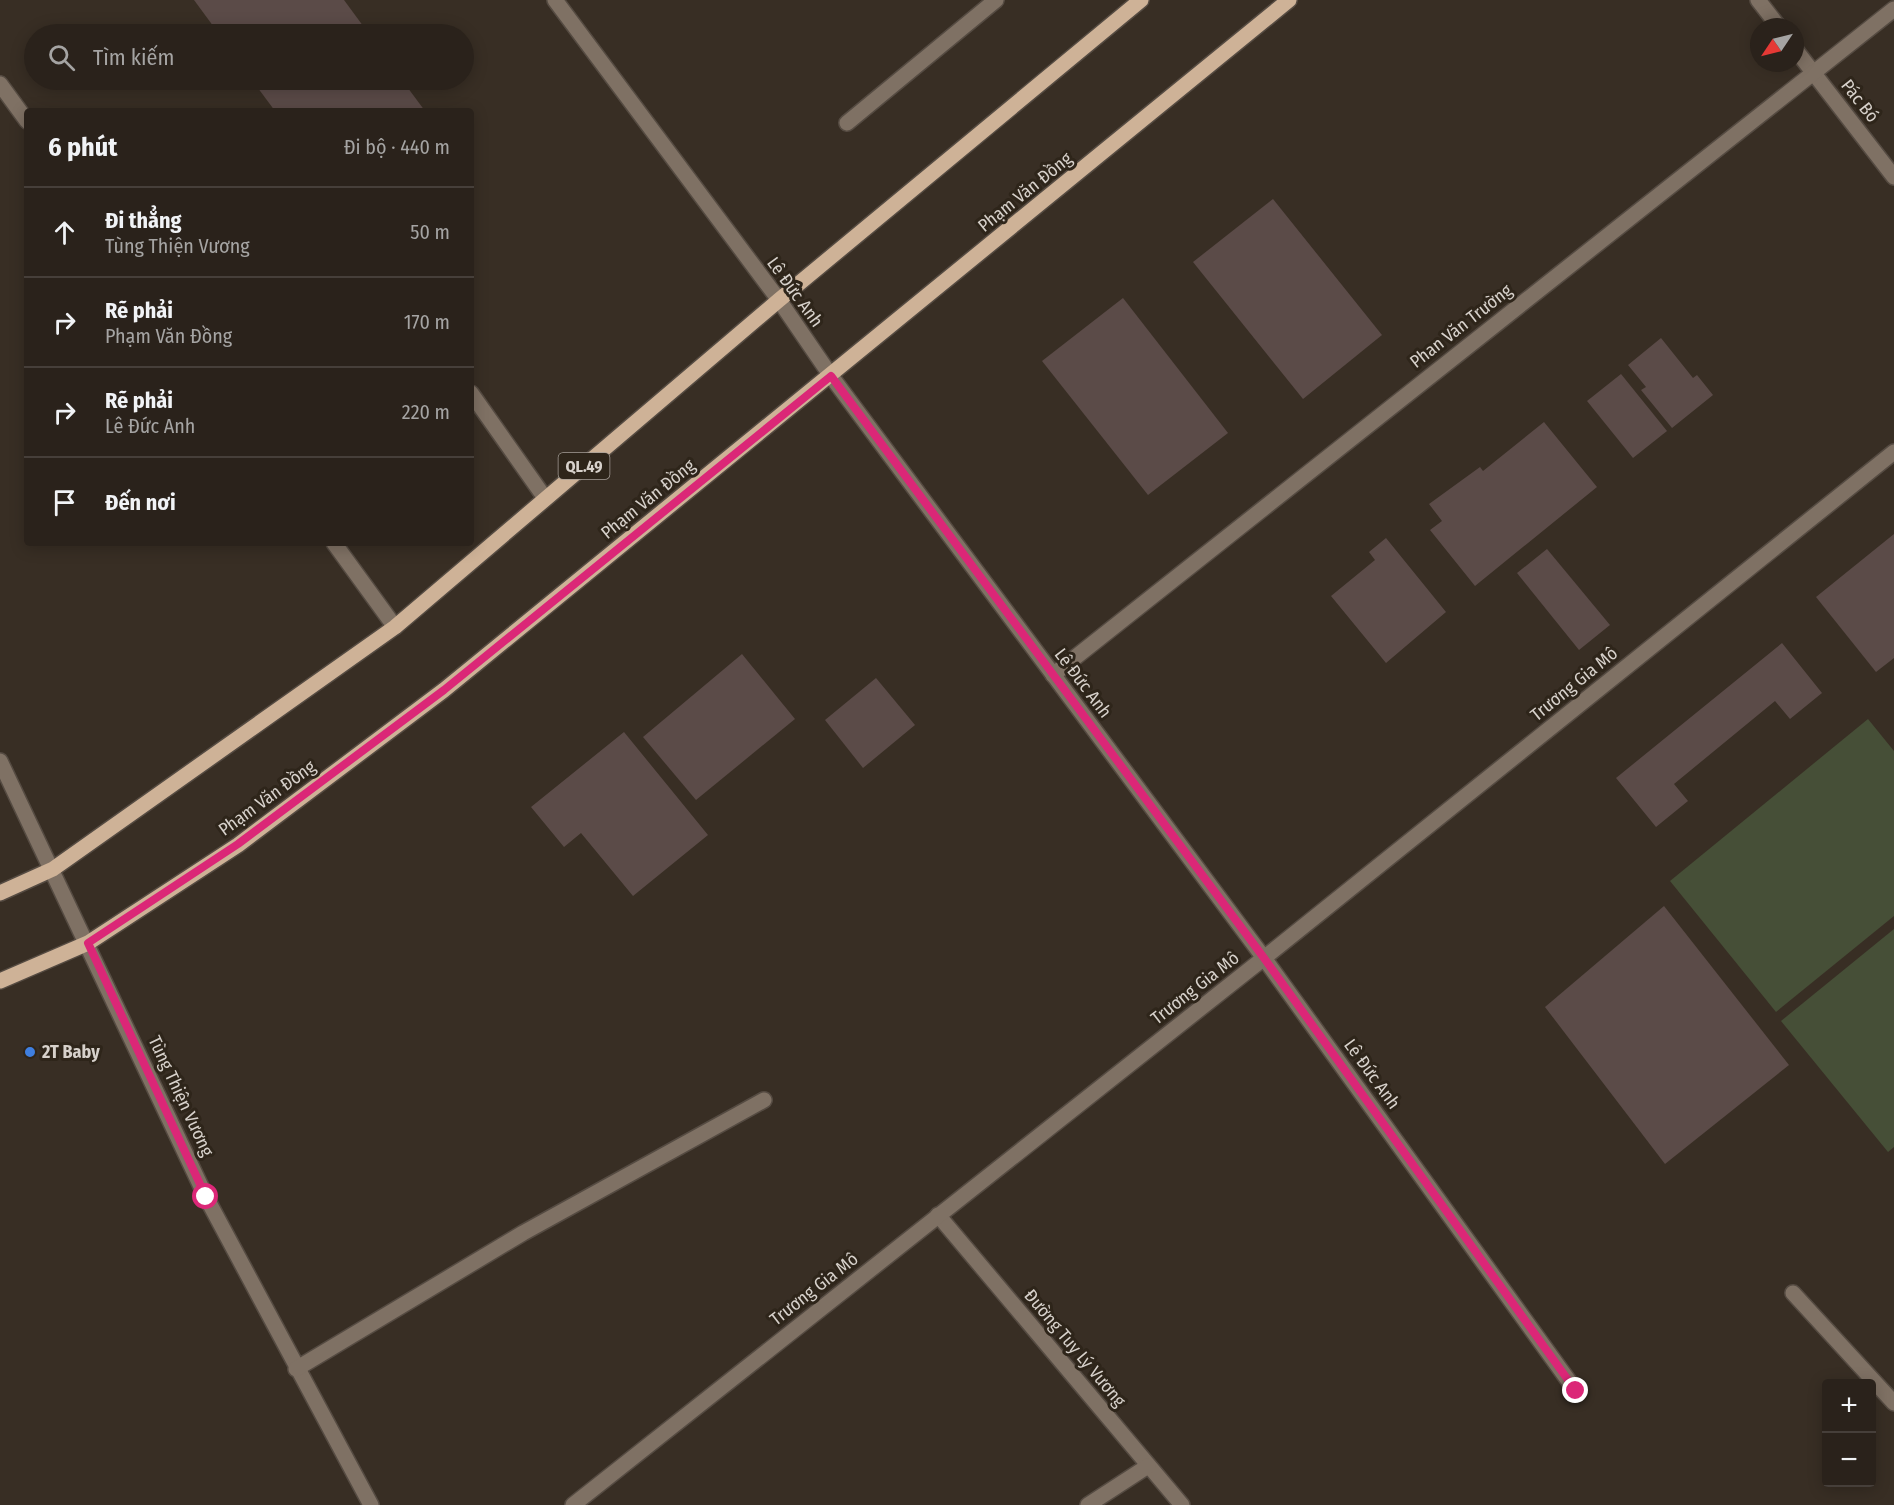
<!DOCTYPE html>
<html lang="vi">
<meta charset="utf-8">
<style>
:root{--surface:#2a221b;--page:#362f28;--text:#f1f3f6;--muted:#a5a4a3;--line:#463f3a}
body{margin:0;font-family:"Fira Sans Condensed",sans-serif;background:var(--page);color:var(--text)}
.controls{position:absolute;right:18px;bottom:18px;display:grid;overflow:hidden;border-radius:6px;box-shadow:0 3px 15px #0003}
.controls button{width:54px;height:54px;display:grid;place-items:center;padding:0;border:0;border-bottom:2px solid var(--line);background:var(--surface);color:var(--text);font:30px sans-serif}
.compass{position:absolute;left:1750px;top:18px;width:54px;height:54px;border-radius:50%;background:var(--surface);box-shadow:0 3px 15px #0003;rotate:235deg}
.stop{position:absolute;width:18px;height:18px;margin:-14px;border:4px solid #db2777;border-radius:50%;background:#fff}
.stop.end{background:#db2777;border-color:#fff;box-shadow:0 2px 6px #0008}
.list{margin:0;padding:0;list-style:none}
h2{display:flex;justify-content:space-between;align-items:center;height:78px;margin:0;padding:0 24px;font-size:26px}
h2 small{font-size:20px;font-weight:400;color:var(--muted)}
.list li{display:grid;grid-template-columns:39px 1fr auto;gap:18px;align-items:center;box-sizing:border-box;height:90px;padding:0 24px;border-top:2px solid var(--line)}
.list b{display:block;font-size:22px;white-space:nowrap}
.list p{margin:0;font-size:20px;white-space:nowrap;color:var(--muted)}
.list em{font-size:20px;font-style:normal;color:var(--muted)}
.icon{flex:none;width:33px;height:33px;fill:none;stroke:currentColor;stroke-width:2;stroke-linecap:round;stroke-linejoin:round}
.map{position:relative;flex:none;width:1894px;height:1505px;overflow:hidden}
.search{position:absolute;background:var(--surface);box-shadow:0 3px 15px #0003;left:24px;top:24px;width:450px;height:66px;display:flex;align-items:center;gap:15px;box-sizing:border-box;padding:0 21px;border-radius:33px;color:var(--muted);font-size:22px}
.panel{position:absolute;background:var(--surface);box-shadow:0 3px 15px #0003;left:24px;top:108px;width:450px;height:438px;border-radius:6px}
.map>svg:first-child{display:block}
</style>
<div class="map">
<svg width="1894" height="1505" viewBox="0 0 1894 1505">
<rect width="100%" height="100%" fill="#382e24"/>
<g fill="#464f37">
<path d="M1868 719 1894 751V916L1776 1012 1670 881Z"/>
<path d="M1894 929V1147L1888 1152 1781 1021Z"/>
</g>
<g fill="#5b4b48">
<path d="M194 0H344L369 34H219Z"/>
<path d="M252 80H402L425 111H275Z"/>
<path d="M1273 199 1382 335 1303 399 1193 262Z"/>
<path d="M1123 298 1228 433 1148 495 1042 361Z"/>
<path d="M1661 338 1693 378 1697 375 1713 395 1672 428 1641 390 1646 387 1628 365Z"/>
<path d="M1621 374 1667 431 1633 458 1587 401Z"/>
<path d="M1544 422 1597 487 1475 586 1430 530 1442 521 1429 504 1480 467 1483 471Z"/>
<path d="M1894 534V658L1876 672 1816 597Z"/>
<path d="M1386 538 1446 612 1386 663 1331 596 1375 560 1369 552Z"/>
<path d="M1547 549 1610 625 1579 650 1517 573Z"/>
<path d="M1782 643 1822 693 1790 719 1775 701 1674 784 1688 801 1656 827 1616 778Z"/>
<path d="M742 654 795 719 696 800 643 737Z"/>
<path d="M876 678 915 725 863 768 825 720Z"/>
<path d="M624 732 708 835 633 896 581 833 564 847 531 807Z"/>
<path d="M1664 906 1789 1065 1665 1164 1545 1007Z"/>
</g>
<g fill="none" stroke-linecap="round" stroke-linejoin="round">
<g stroke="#554b42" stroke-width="18">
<g id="minor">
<path d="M555 0 779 300 831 376 1264 958 1576 1391"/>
<path d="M1758 0 1779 27"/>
<path d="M1795 49 1894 177"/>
<path d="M0 84 27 121"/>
<path d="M847 123 996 0"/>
<path d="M471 393 545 498"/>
<path d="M334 543 395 627"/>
<path d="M1053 675 1894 9"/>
<path d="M0 761 206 1197 371 1505"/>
<path d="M938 1215 1182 1505"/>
<path d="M1793 1293 1894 1403"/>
<path d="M296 1369 523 1233 764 1100"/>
<path d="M573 1505 1264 958 1894 452"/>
<path d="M1088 1505 1148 1466"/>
</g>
</g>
<g stroke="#554b42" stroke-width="18">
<g id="major">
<path d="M0 893 53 869 395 627 779 300 1141 0"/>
<path d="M0 981 88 943 238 845 444 690 1289 0"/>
</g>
</g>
<use href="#minor" stroke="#7f7164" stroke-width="15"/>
<use href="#major" stroke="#ceb297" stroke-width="15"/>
</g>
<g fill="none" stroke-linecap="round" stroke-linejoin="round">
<path stroke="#db2777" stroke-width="8" d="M206 1197 88 943 238 844 444 690 831 376 1264 958 1576 1391"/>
</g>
<circle fill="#3f7fe0" stroke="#2e251a" stroke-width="2" cx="30" cy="1052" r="6"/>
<g text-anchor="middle" stroke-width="6" stroke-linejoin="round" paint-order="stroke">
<rect fill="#2e251a" stroke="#a49d96" stroke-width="1.5" x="558.5" y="453" width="51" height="26" rx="4.5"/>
<g font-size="16" font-weight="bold" fill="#d7d1cb">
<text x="584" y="472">QL.49</text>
</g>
<g font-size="18" fill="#d7d1cb" stroke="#2e251a">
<text transform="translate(1860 101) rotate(52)" y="6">Pác Bó</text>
<text transform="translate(1025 192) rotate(-39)" y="6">Phạm Văn Đồng</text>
<text transform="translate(795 292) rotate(54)" y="6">Lê Đức Anh</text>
<text transform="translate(1461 326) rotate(-38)" y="6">Phan Văn Trường</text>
<text transform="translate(648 499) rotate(-39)" y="6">Phạm Văn Đồng</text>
<text transform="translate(1083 683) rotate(53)" y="6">Lê Đức Anh</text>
<text transform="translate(1574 684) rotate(-39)" y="6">Trương Gia Mô</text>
<text transform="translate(267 798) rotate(-36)" y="6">Phạm Văn Đồng</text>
<text transform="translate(1195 988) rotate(-38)" y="6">Trương Gia Mô</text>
<text transform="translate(1372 1074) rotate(54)" y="6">Lê Đức Anh</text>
<text transform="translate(181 1096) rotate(65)" y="6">Tùng Thiện Vương</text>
<text transform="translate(814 1289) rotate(-38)" y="6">Trương Gia Mô</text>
<text transform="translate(1075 1348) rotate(50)" y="6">Đường Tuy Lý Vương</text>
</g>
<g font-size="18" font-weight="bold" fill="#d7d1cb" stroke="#2e251a" text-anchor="start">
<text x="42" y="1058">2T Baby</text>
</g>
</g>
</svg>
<div class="controls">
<button>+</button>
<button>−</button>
</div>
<svg class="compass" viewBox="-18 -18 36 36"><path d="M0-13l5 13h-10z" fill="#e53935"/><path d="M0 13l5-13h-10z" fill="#a5a4a3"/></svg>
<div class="stop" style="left:206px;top:1197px"></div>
<div class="stop end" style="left:1576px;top:1391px"></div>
<div class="search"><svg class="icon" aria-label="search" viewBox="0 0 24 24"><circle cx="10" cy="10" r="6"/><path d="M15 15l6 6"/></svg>Tìm kiếm</div>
<section class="panel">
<h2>6 phút<small>Đi bộ · 440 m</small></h2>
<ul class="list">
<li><svg class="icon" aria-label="ahead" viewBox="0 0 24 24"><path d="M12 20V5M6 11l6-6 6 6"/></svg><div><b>Đi thẳng</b><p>Tùng Thiện Vương</p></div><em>50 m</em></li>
<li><svg class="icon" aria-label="right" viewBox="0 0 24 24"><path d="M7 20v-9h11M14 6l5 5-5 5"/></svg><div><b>Rẽ phải</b><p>Phạm Văn Đồng</p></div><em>170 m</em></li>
<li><svg class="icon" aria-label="right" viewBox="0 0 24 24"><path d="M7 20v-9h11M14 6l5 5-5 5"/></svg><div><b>Rẽ phải</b><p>Lê Đức Anh</p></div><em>220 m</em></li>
<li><svg class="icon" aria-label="arrive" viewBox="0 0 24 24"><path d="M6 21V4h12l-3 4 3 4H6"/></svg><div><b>Đến nơi</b></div></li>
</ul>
</section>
</div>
